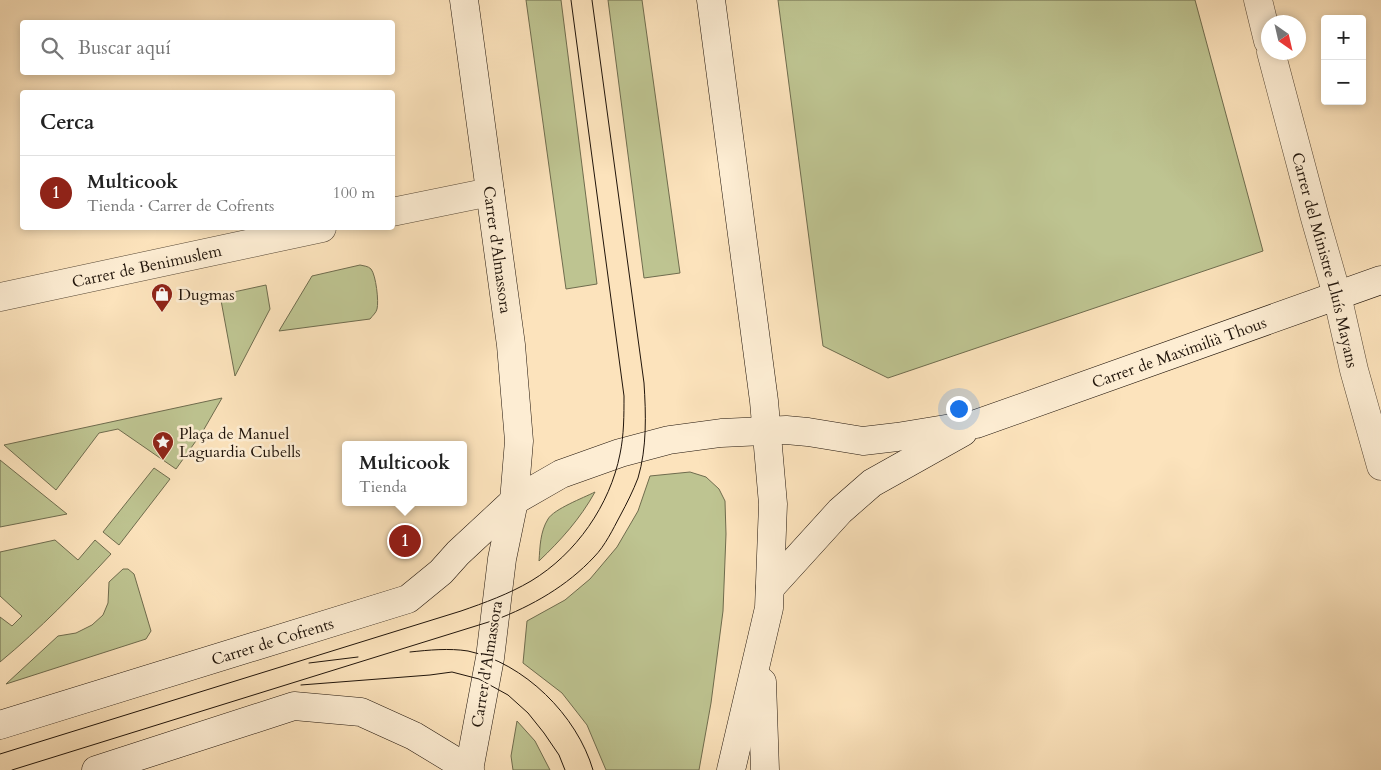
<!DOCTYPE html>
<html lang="es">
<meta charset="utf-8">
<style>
:root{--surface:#fff;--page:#f2f2f2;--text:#222;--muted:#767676;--line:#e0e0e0;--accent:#8f2418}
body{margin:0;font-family:Cardo,serif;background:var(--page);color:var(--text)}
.controls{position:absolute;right:15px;top:15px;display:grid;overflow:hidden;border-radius:5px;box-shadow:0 2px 8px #0003}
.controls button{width:45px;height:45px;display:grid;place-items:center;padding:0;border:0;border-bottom:1px solid var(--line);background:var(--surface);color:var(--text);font:25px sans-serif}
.compass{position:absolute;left:1261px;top:15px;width:45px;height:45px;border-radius:50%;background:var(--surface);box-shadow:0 2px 8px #0003;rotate:146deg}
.you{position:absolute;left:958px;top:408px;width:18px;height:18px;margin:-12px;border:4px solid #fff;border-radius:50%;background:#1a73e8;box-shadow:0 0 0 8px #1a73e833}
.badge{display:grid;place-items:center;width:32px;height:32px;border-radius:50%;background:var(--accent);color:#fff;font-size:16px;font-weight:700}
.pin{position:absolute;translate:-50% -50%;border:2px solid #fff;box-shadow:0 1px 5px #0006}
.popup{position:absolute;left:342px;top:441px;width:125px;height:65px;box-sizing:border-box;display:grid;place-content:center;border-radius:5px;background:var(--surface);filter:drop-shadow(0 1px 4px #0005);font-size:16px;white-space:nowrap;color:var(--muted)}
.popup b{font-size:19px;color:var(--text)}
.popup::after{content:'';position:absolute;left:50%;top:100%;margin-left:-10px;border:10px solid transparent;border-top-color:var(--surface)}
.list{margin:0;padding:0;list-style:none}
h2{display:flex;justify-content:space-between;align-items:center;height:65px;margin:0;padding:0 20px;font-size:21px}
h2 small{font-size:16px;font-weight:400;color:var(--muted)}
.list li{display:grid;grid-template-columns:32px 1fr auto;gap:15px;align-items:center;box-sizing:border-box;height:75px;padding:0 20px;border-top:1px solid var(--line)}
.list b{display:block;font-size:19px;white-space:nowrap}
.list p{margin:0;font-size:16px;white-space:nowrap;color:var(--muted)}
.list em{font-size:16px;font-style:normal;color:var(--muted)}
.icon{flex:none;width:28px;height:28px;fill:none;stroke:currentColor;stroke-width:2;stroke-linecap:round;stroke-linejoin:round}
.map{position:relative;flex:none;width:1381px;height:770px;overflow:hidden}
.search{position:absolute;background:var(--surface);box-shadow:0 2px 8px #0003;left:20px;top:20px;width:375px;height:55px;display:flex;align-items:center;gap:12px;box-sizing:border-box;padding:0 18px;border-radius:5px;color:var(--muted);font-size:19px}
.panel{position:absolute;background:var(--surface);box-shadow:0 2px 8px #0003;left:20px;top:90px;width:375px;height:140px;border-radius:5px}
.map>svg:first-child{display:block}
</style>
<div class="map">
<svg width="1381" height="770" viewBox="0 0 1381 770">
<rect width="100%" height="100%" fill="#fce3bc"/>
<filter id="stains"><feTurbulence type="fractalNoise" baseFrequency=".004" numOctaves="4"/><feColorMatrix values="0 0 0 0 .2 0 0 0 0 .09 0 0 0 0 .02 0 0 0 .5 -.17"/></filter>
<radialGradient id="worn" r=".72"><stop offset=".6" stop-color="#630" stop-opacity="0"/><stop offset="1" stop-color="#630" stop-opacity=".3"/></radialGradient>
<g fill="#bec491" stroke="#6f6c4e">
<path d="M526 0H561L597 284 566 289Z"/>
<path d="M608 0H642L680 273 644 278Z"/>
<path d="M778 0H1195L1263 251 888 378 823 346Z"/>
<path d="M360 265C364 266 368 266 371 269 376 275 379 302 377 309 376 313 373 315 370 319L279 331 312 276Z"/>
<path d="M266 285 270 309 235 376 220 295Z"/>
<path d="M222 398 203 431 176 469 118 429 99 433 56 490 4 445Z"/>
<path d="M0 460 67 514 0 527Z"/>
<path d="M154 468 170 479 119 545 103 532Z"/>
<path d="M690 472 706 477 719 489 725 501 726 534 723 611 711 703 699 770H606L587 725 562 693 523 663 527 621 565 600 590 579 617 547 638 511 650 476Z"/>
<path d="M595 492C580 519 561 540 539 561 540 547 540 532 548 519 554 509 583 498 595 492Z"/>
<path d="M55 540 78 560 95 540 111 554C76 592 40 629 0 662V617L12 626 22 616 0 596V552Z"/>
<path d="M123 569H128L134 574 151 631 146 639 6 684 58 636 76 633 92 625 103 615 108 603 109 582Z"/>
<path d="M517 721 535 741 550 770H513L511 756Z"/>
</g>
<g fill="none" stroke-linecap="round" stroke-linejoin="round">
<g stroke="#574836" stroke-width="29">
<g id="street">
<path d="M1258 0 1268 41"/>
<path id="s1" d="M1271 52 1315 218 1337 295 1354 370 1381 466"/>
<path d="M392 212 490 192"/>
<path id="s2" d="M0 297 322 228"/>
</g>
</g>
<g stroke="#20140a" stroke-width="29">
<g id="secondary">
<path id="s3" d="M464 0 511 345 519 441 514 501 502 559 490 658 469 770"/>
<path d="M711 0 764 401 773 504 769 608 731 770"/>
<path d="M770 588 840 511 872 483 963 432"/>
<path d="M762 682 765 770"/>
<path id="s4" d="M0 725 408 599 441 572 458 553 514 501 561 474 620 453 669 440 721 433 786 430 808 432 863 441 897 437 976 424 1381 280"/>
<path d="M96 770 294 706 361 712 414 736 470 770"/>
</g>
</g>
<use href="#street" stroke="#fdedd3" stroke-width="28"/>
<use href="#secondary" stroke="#fdedd3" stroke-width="28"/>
<g stroke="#20140a" stroke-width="1">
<path d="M410 652C429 650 449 648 468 651 524 663 577 715 593 770"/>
<path d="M309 663 358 657"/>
<path d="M301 685 430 675 452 672 479 679 508 695 528 713 544 733 559 755 565 770"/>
<path d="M0 754 461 611C484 603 509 594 531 581 576 554 610 505 620 454 624 435 624 415 624 396L571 0"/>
<path d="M12 770 495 620C532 606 567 586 594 557 605 546 613 529 620 516 627 503 633 491 638 478 647 448 646 414 644 383L592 0"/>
</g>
</g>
<defs>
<g id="shop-pin" transform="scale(1.125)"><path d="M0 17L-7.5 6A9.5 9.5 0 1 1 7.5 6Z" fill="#8f2418" stroke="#fdedd3"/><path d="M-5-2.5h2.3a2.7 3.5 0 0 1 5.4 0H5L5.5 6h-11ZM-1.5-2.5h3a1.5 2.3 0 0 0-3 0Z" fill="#fff"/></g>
<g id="sight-pin" transform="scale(1.125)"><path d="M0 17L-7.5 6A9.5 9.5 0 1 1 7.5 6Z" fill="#8f2418" stroke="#fdedd3"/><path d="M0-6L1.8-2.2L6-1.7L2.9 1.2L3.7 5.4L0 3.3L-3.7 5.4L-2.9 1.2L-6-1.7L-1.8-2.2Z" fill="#fff"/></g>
</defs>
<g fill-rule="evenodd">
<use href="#shop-pin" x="162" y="294"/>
<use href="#sight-pin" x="163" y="442"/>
</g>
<g text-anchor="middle" stroke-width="5" stroke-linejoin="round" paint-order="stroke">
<g font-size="16" fill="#20140a" stroke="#fdedd3">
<text dy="6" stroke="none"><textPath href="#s3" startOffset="252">Carrer d'Almassora</textPath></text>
<text dy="6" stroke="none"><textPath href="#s1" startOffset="215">Carrer del Ministre Lluís Mayans</textPath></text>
<text dy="6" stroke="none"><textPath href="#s2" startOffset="150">Carrer de Benimuslem</textPath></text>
<text dy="6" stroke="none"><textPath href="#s4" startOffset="1264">Carrer de Maximilià Thous</textPath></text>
<text dy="6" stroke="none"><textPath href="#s4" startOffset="285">Carrer de Cofrents</textPath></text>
<text transform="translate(486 664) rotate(-81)" y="6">Carrer d'Almassora</text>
</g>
<g font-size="16" fill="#20140a" stroke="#fdedd3" text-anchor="start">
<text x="178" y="300">Dugmas</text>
<text x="179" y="439">Plaça de Manuel<tspan x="179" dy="18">Laguardia Cubells</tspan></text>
</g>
</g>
<rect width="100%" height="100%" filter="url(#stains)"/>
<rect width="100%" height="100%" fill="url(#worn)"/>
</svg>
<div class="controls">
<button>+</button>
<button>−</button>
</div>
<svg class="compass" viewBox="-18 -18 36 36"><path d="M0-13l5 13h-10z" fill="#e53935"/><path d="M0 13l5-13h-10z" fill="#767676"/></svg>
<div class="you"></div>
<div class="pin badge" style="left:405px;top:541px">1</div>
<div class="popup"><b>Multicook</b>Tienda</div>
<div class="search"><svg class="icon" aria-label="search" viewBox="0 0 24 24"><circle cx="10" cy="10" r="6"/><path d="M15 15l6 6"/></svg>Buscar aquí</div>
<section class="panel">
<h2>Cerca<small></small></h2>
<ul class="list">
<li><span class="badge">1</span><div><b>Multicook</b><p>Tienda · Carrer de Cofrents</p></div><em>100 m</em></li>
</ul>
</section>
</div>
